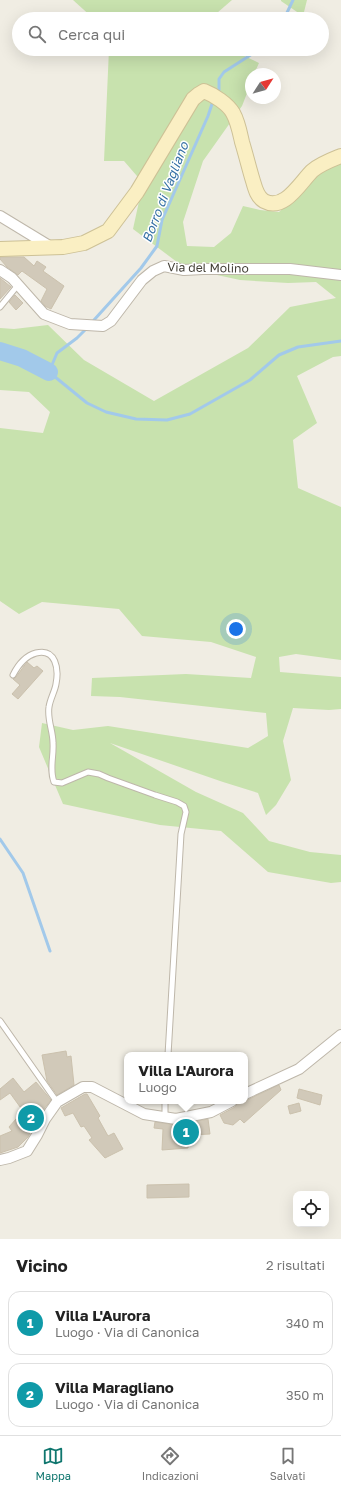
<!DOCTYPE html>
<html lang="it">
<meta charset="utf-8">
<style>
:root{--surface:#fff;--page:#f6f6f6;--text:#222;--muted:#767676;--line:#e0e0e0;--accent:#0f766e}
body{margin:0;font-family:"Golos Text",sans-serif;background:var(--page);color:var(--text)}
.controls{position:absolute;right:12px;bottom:12px;display:grid;overflow:hidden;border-radius:8px;box-shadow:0 4px 16px #0002}
.controls button{width:36px;height:36px;display:grid;place-items:center;padding:0;border:0;border-bottom:1px solid var(--line);background:var(--surface);color:var(--text);font:20px sans-serif}
.compass{position:absolute;left:245px;top:68px;width:36px;height:36px;border-radius:50%;background:var(--surface);box-shadow:0 4px 16px #0002;rotate:54deg}
.you{position:absolute;left:236px;top:629px;width:14px;height:14px;margin:-10px;border:3px solid #fff;border-radius:50%;background:#1a73e8;box-shadow:0 0 0 6px #1a73e833}
.badge{display:grid;place-items:center;width:26px;height:26px;border-radius:50%;background:var(--accent);color:#fff;font-size:13px;font-weight:700}
.pin{position:absolute;translate:-50% -50%;border:2px solid #fff;box-shadow:0 1px 4px #0006}
.popup{position:absolute;left:124px;top:1052px;width:124px;height:52px;box-sizing:border-box;display:grid;place-content:center;border-radius:8px;background:var(--surface);filter:drop-shadow(0 1px 3px #0005);font-size:13px;white-space:nowrap;color:var(--muted)}
.popup b{font-size:15px;color:var(--text)}
.popup::after{content:'';position:absolute;left:50%;top:100%;margin-left:-8px;border:8px solid transparent;border-top-color:var(--surface)}
.list{margin:0;padding:0;list-style:none}
h2{display:flex;justify-content:space-between;align-items:center;height:52px;margin:0;padding:0 16px;font-size:17px}
h2 small{font-size:13px;font-weight:400;color:var(--muted)}
.list li{display:grid;grid-template-columns:26px 1fr auto;gap:12px;align-items:center;box-sizing:border-box;height:64px;margin:0 8px 8px;padding:0 8px;border:1px solid var(--line);border-radius:12px}
.list b{display:block;font-size:15px;white-space:nowrap}
.list p{margin:0;font-size:13px;white-space:nowrap;color:var(--muted)}
.list em{font-size:13px;font-style:normal;color:var(--muted)}
.icon{flex:none;width:22px;height:22px;fill:none;stroke:currentColor;stroke-width:2;stroke-linecap:round;stroke-linejoin:round}
.map{position:relative;flex:none;width:341px;height:1239px;overflow:hidden}
.search{position:absolute;background:var(--surface);box-shadow:0 4px 16px #0002;left:12px;right:12px;top:12px;height:44px;display:flex;align-items:center;gap:10px;box-sizing:border-box;padding:0 14px;border-radius:22px;color:var(--muted);font-size:15px}
.sheet{height:196px;background:var(--surface)}
nav{display:flex;justify-content:space-around;align-items:center;box-sizing:border-box;height:56px;border-top:1px solid var(--line);background:var(--surface);font-size:11px;color:var(--muted)}
nav a{display:grid;justify-items:center;gap:2px}
nav .on{color:var(--accent)}
.map>svg:first-child{display:block}
</style>
<div class="map">
<svg width="341" height="1239" viewBox="0 0 341 1239">
<rect width="100%" height="100%" fill="#f0ede3"/>
<g fill="#c8e2ae">
<path d="M73 0H232L210 19H94Z"/>
<path d="M281 0H307L303 16 281 1Z"/>
<path d="M109 49H222L236 52 259 63 254 74H251V83L242 106 203 161 183 222 187 246 214 247 231 233 243 206 260 210 279 212 325 167 341 162V356L333 357 297 376 317 423 293 440 298 488 341 507V660L296 654 279 657 280 672 341 677V709L329 710 293 708 283 741 291 780 276 805 266 815 258 793 223 782 110 743 196 792 243 813 269 841 310 852 341 855V882L331 883 268 872 221 831 160 825 63 804 39 747 42 723 73 730 108 726 248 748 268 736 266 713 120 697 91 696 92 678 186 674 251 678 256 657 211 642 142 636 119 609 42 602 19 614 0 601V428L43 433 50 412 29 392 0 390V328L14 329 48 325 84 360 154 401 248 348 290 307 336 298 316 282 288 283 240 280 185 268 133 229 143 183 124 161H104Z"/>
</g>
<g fill="none" stroke-linecap="round" stroke-linejoin="round">
<g stroke="#a2c9ea" stroke-width="3">
<path d="M284 19 293 0"/>
<path d="M219 90V79L224 72 260 49"/>
<path d="M94 320 141 268 157 246 162 220 208 116 213 101"/>
<path d="M86 329 77 338 57 353 49 372 87 403 106 412 136 419 167 420 190 414 250 380 279 355 298 347 341 341"/>
<path d="M0 839 23 873 50 951"/>
</g>
<path stroke="#a2c9ea" stroke-width="18" d="M0 351 22 358 49 372"/>
</g>
<g fill="#d1c9b9" stroke="#cbc1ad">
<path d="M0 257H24L34 266 37 261 46 267 43 271 64 286 51 309 45 306 41 301 47 289 22 271 18 275 7 267 0 259Z"/>
<path d="M0 278 11 287 0 299Z"/>
<path d="M15 295 23 303 16 310 9 302Z"/>
<path d="M27 662 34 668 37 666 43 671 18 699 12 694 20 685 13 679 16 677Z"/>
<path d="M66 1051 67 1057 71 1056 74 1085 57 1095 47 1081 42 1055Z"/>
<path d="M13 1078 24 1092 36 1082 51 1100 39 1115 28 1137 18 1147 0 1153V1136L12 1131 9 1127 23 1111 10 1093 0 1100V1089Z"/>
<path d="M279 1085 281 1090 244 1123 240 1119 233 1125 224 1123 220 1115 235 1107 239 1101H245Z"/>
<path d="M299 1089 322 1095 320 1105 297 1098Z"/>
<path d="M85 1094H87L100 1116 98 1118 108 1136 114 1133 123 1149 105 1158 89 1140 92 1138 84 1126 81 1127 73 1113 65 1116 61 1108Z"/>
<path d="M299 1103 301 1111 290 1114 288 1106Z"/>
<path d="M208 1119 210 1134 190 1135 188 1148 162 1150 163 1129 154 1128 155 1122 177 1125Z"/>
<path d="M189 1184V1197L147 1198V1185Z"/>
</g>
<g fill="none" stroke-linecap="round" stroke-linejoin="round">
<g stroke="#beb7aa" stroke-width="7">
<g id="lane">
<path d="M0 307 18 285"/>
<path d="M13 675C18 665 25 656 36 653 56 648 59 669 56 684 55 691 50 699 49 707 47 719 53 731 53 743 54 757 49 769 54 782L62 783 88 772 99 774 108 778 155 795 177 802 184 806 186 812 181 834 168 1055"/>
<path d="M0 1021 57 1102"/>
<path d="M165 1118V1101"/>
</g>
</g>
<g stroke="#beb7aa" stroke-width="12">
<g id="street">
<path d="M0 216 51 247"/>
<path d="M0 270 12 278 44 314 70 324 103 326 111 321 142 280 153 271 164 266 184 270 203 269H290L341 275"/>
<path d="M245 1094 299 1069 341 1035"/>
<path d="M0 1160 9 1158 27 1151 37 1135 45 1119 57 1102 83 1087H92L144 1114 176 1119 211 1112 232 1101"/>
</g>
</g>
<g stroke="#cdc196" stroke-width="16">
<path id="secondary" d="M0 249 63 247 84 243 108 231 137 192 193 99 199 94 204 91C214 95 228 104 233 113 238 122 240 133 242 142 246 155 249 168 253 181 255 188 257 197 264 201 284 212 300 183 312 171 320 164 331 160 341 156"/>
</g>
<use href="#lane" stroke="#fff" stroke-width="5"/>
<use href="#street" stroke="#fff" stroke-width="10"/>
<use href="#secondary" stroke="#faefc3" stroke-width="14"/>
</g>
<g text-anchor="middle" stroke-width="3" stroke-linejoin="round" paint-order="stroke">
<g font-size="12" fill="#413d34" stroke="#fff">
<text transform="translate(208 268) rotate(1)" y="4">Via del Molino</text>
</g>
<g font-size="13" font-style="italic" fill="#3671a4" stroke="#fff">
<text transform="translate(165 192) rotate(-69)" y="5">Borro di Vagliano</text>
</g>
</g>
</svg>
<div class="controls">
<button><svg class="icon" aria-label="locate" viewBox="0 0 24 24"><circle cx="12" cy="12" r="6"/><path d="M12 2v4M12 18v4M2 12h4M18 12h4"/></svg></button>
</div>
<svg class="compass" viewBox="-18 -18 36 36"><path d="M0-13l5 13h-10z" fill="#e53935"/><path d="M0 13l5-13h-10z" fill="#767676"/></svg>
<div class="you"></div>
<div class="pin badge" style="left:186px;top:1132px;background:#0f9aa8">1</div>
<div class="popup"><b>Villa L'Aurora</b>Luogo</div>
<div class="pin badge" style="left:31px;top:1118px;background:#0f9aa8">2</div>
<div class="search"><svg class="icon" aria-label="search" viewBox="0 0 24 24"><circle cx="10" cy="10" r="6"/><path d="M15 15l6 6"/></svg>Cerca qui</div>
</div>
<section class="sheet">
<h2>Vicino<small>2 risultati</small></h2>
<ul class="list">
<li><span class="badge" style="background:#0f9aa8">1</span><div><b>Villa L'Aurora</b><p>Luogo · Via di Canonica</p></div><em>340 m</em></li>
<li><span class="badge" style="background:#0f9aa8">2</span><div><b>Villa Maragliano</b><p>Luogo · Via di Canonica</p></div><em>350 m</em></li>
</ul>
</section>
<nav>
<a class="on"><svg class="icon" aria-label="map" viewBox="0 0 24 24"><path d="M3 6l6-2 6 2 6-2v14l-6 2-6-2-6 2zM9 4v14M15 6v14"/></svg>Mappa</a>
<a><svg class="icon" aria-label="directions" viewBox="0 0 24 24"><path d="M12 3l9 9-9 9-9-9zM9 14v-3h6M13 9l2 2-2 2"/></svg>Indicazioni</a>
<a><svg class="icon" aria-label="saved" viewBox="0 0 24 24"><path d="M7 4h10v16l-5-4-5 4z"/></svg>Salvati</a>
</nav>
